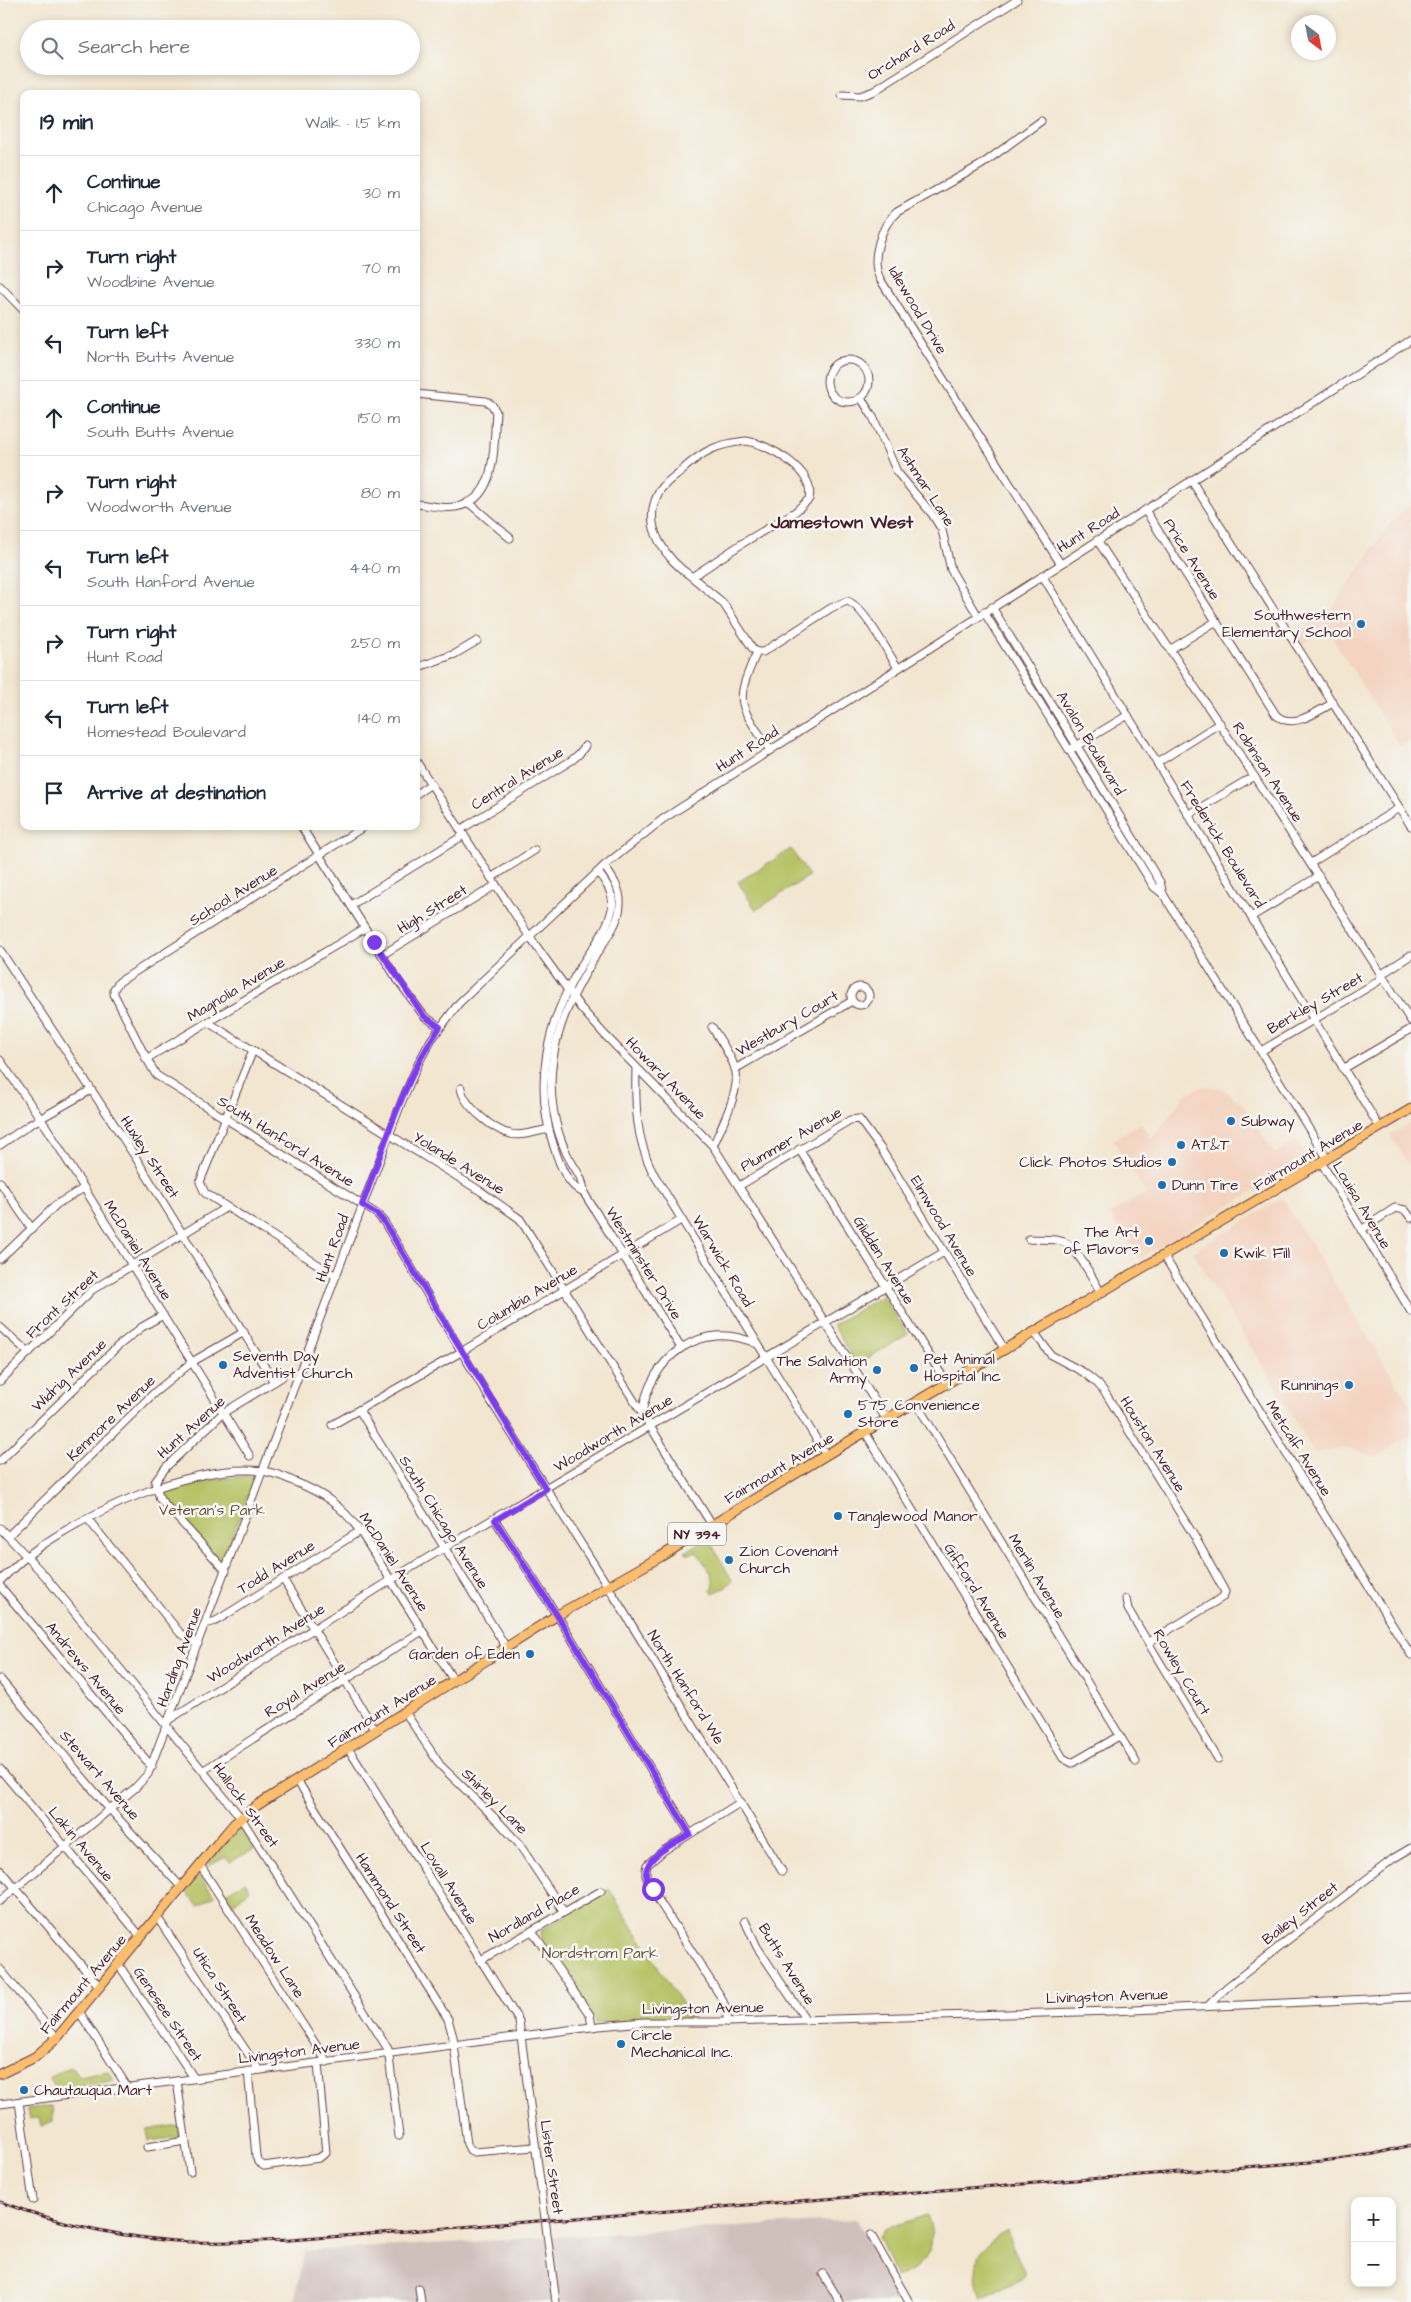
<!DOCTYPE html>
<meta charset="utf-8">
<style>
:root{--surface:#fff;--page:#f6f6f7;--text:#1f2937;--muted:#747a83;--line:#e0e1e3}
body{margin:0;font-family:"Architects Daughter",sans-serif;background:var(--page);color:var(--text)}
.controls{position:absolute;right:15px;bottom:15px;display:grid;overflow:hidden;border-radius:10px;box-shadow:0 2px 8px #0003}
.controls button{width:45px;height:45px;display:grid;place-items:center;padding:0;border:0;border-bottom:1px solid var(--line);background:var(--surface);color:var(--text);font:25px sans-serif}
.compass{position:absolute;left:1291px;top:15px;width:45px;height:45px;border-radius:50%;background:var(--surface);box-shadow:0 2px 8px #0003;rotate:148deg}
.stop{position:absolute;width:15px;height:15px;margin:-11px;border:4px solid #7c3aed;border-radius:50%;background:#fff}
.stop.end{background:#7c3aed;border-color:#fff;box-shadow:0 1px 5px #0008}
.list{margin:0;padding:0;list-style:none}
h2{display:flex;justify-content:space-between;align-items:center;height:65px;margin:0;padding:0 20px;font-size:21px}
h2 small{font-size:16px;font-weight:400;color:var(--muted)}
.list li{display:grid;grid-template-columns:32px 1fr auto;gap:15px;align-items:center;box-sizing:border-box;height:75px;padding:0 20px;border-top:1px solid var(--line)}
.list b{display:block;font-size:19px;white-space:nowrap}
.list p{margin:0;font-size:16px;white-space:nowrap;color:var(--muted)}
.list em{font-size:16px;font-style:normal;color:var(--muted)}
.icon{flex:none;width:28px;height:28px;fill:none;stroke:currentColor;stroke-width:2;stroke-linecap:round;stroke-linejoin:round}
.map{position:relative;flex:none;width:1411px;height:2302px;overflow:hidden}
.search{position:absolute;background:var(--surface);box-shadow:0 2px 8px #0003;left:20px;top:20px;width:400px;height:55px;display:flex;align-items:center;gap:12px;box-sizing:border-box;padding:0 18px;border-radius:28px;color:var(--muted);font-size:19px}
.panel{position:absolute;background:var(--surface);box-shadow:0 2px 8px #0003;left:20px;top:90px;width:400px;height:740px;border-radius:10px}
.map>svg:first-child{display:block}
</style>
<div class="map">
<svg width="1411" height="2302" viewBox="0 0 1411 2302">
<rect width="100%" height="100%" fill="#f6f6f2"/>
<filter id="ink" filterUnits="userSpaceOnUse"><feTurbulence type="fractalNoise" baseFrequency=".02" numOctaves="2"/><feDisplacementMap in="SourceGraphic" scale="10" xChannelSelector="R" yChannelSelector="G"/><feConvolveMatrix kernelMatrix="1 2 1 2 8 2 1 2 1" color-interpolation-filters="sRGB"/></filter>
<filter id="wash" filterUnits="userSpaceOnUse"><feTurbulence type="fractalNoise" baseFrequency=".0096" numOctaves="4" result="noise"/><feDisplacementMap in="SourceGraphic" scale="20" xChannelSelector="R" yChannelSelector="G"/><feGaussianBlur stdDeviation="1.12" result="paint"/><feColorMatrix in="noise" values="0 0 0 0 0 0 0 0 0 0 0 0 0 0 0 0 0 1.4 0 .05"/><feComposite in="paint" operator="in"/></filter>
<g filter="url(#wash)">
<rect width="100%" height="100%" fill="#f2e6d0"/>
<g fill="#f4d3c0">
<path d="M1411 503V741L1400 746 1327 629 1299 646 1291 633H1297L1332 609 1388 526Z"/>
<path d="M1202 1086 1222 1088 1243 1105 1275 1154 1296 1141 1308 1159 1139 1259 1110 1214 1146 1193 1113 1140 1140 1123 1152 1139 1185 1095Z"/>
<path d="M1411 1123V1165L1410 1166 1390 1135Z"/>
<path d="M1282 1198 1411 1407V1436L1376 1457 1350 1448 1315 1453 1193 1252Z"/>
</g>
<path fill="#d0c0bc" d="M857 2220 900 2302H294L304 2251Z"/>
<g fill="#b6c264" stroke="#807048">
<path d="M791 849 809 876 756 910 738 882Z"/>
<path d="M882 1296 908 1334 857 1365 833 1325Z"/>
<path d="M247 1476 252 1478 253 1483 222 1563 162 1496C169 1485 231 1477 247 1476Z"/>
<path d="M708 1538 732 1580 725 1588 713 1593 711 1591 714 1586 711 1573 696 1551 690 1554 685 1552Z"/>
<path d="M238 1829 244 1832 254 1849 230 1862 226 1857 209 1866 208 1863Z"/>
<path d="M200 1876 214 1896 198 1906 185 1890 197 1877Z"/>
<path d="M245 1881 250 1890 233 1904 226 1893Z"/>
<path d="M609 1889 691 2019 595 2023 541 1936 542 1930Z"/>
<path d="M69 2067 76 2071 80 2077 108 2071 113 2081 54 2089 50 2077Z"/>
<path d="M52 2106 53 2121 41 2126 38 2118 29 2119 27 2109Z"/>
<path d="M178 2125 179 2137 149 2141 147 2130Z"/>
<path d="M927 2215C939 2246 927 2267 896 2278L879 2236 884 2229Z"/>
<path d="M1006 2231 1025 2274 1023 2278 981 2299C971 2266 975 2249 1006 2231Z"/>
</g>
</g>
<g filter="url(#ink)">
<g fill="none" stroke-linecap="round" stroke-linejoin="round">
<g stroke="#633d44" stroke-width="9">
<g id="minor">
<path d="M842 95 860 96 874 91 1017 0"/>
<path d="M1041 121 981 165 897 212C881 225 870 259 880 279L1060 563"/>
<path d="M0 286 24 311"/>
<circle cx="848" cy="381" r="21"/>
<path d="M416 394 486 401 492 405 496 412C493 444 499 501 455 507 443 509 429 505 416 504"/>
<path d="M861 398 873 417 897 472 932 514 942 530 951 570 978 616"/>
<path d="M746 441C769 444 816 471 809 499L795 512 743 543 692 577C667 560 642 528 657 496 661 486 672 478 681 471 703 451 716 444 746 441Z"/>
<path d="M1191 480 1411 826"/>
<path d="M468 502 510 538"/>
<path d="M1145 510 1276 715C1293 730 1316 712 1333 703"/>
<path d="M1097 540 1254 776 1411 1021"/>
<path d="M1042 575 1380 1128"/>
<path d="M692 577 723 603 753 649 757 652"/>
<path d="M992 607 1160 882 1163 894 1327 1158"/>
<path d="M984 612 1154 887 1163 894"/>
<path d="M1171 649 1215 622"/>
<path d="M416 668 455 654 477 641"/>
<path d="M1073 748 1128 715"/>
<path d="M770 750C739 703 733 705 757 652H763L831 608 847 601C863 605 888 653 898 668"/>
<path d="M416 761 529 936 580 1007 604 1034 713 1146 887 1420"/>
<path d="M1157 763 1220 723"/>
<path d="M416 794 431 784"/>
<path d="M1188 815 1254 776"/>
<path d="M301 826 397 979 424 1016 440 1027"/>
<path d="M365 826 119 982 114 989V994L143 1052 156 1075 377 1214 384 1222 491 1401 619 1604 782 1871"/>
<path d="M460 830 572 760 579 754 585 746"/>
<path d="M1311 863 1399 808"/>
<path d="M604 866C612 877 621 889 620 904 620 922 605 940 596 955 575 991 556 1024 552 1067 549 1095 554 1126 566 1152 572 1166 584 1177 584 1193L681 1348"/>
<path d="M491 878 535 850"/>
<path d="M351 905 464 835"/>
<path d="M1251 917 1319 876"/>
<path d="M0 950 134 1155 274 1382"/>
<path d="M382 955 496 885"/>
<circle cx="860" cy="996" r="9"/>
<path d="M209 1023 482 1192 520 1219 712 1525"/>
<path d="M712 1027C720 1040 730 1054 735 1068 742 1089 721 1127 713 1146"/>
<path d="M253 1050 204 1172 200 1182 205 1193 336 1276"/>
<path d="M1261 1051 1377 982 1385 972 1411 955"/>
<path d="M146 1059 365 928"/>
<path d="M0 1060 47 1128 250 1456"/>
<path d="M636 1068C635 1106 636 1137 652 1171L826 1455"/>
<path d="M735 1069 852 1001"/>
<path d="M1343 1069 1411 1029"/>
<path d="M461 1088C463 1105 494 1131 511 1134 523 1137 537 1131 549 1129"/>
<path d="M0 1145 29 1125 91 1090"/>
<path d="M799 1149 948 1385"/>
<path d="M1321 1162 1411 1312"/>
<path d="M0 1182 32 1229"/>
<path d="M739 1186 850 1120 859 1119 881 1149 1005 1350"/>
<path d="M584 1193C567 1186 559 1163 554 1147 533 1085 547 1023 579 969 590 951 608 930 612 909 615 894 606 883 598 872"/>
<path d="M1361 1230 1395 1208 1405 1210 1411 1218"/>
<path d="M1029 1239C1041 1240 1054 1238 1064 1242 1077 1247 1094 1281 1101 1293"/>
<path d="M1164 1256 1411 1655"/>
<path d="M0 1259 57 1204 84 1188"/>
<path d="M0 1327 29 1353"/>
<path d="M1034 1332 1051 1355 1083 1372 1098 1384 1106 1394 1196 1539 1225 1592 1223 1597 1149 1642"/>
<path d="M0 1381 92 1290 225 1208"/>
<path d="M916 1403 1136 1762"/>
<path d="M359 1410 506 1647"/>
<path d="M642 1414C650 1357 701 1318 757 1344"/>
<path d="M332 1425 461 1352 681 1220"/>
<path d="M865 1432 1063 1758 1072 1763 1119 1736"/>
<path d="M0 1461 118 1346 142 1327 163 1315"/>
<path d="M87 1518 180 1633 198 1644"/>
<path d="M495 1520 562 1623 690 1834"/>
<path d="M0 1528 45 1576 241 1818 388 2049 399 2136"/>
<path d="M8 1536 154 1393 192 1362 244 1332"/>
<path d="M226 1571 160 1499 155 1482 166 1467 223 1413 282 1377"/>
<path d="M283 1579 376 1731"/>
<path d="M0 1581C10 1571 20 1561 31 1553 88 1512 191 1463 263 1471 274 1473 285 1477 295 1482 323 1493 342 1506 360 1531L454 1681"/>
<path d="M0 1586 152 1767"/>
<path d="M1126 1599 1128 1609 1218 1759"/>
<path d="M205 1624 216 1621 360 1531"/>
<path d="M0 1679 106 1805 181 1887"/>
<path d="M405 1712 440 1765 498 1821 519 1844 564 1912"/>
<path d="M170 1719 412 1567 944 1252"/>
<path d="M348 1748 519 2021 556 2302"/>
<path d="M0 1769 141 1937"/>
<path d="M204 1770 422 1631"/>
<path d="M297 1780 448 2019 453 2037 467 2144 470 2150 474 2152 534 2147"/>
<path d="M200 1865 327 2062"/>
<path d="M0 1870 100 1987"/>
<path d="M0 1901 135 1788 148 1774 402 1101 419 1062 431 1040 459 1003 604 866 663 819 1411 340"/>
<path d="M157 1917 259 2070"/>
<path d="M745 1921 757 1947 806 2020"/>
<path d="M532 1931 590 2015 592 2026"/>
<path d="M481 1960 601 1891"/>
<path d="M119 1965 194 2078"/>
<path d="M0 1969 57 2038"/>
<path d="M1209 2005 1227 1987 1394 1858 1411 1848"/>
<path d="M80 2013 128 2088"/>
<path d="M728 2022 725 2006 721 1997 659 1901 646 1876V1870L647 1865 663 1851 741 1802"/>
<path d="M248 2071 256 2156 258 2162 264 2166 319 2158 326 2153 318 2063"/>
<path d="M177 2081 190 2172"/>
<path d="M19 2102 33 2200"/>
<path d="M0 2104 599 2026 644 2022H728L1112 2011 1411 1997"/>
<path d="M147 2147 186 2141"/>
<path d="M871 2235 909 2302"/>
<path d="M823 2274 840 2302"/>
<path d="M419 2288 421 2302"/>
</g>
</g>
<g stroke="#633d44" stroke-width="11">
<path id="major" d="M0 2074 35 2057 57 2038 217 1844 234 1824 256 1806 556 1616 660 1557 826 1455 1411 1109"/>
</g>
<use href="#minor" stroke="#fff" stroke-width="7"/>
<use href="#major" stroke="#fbbd6e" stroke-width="9"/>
<g stroke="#4a1f2b" stroke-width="3">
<path id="rail" d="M0 2202C61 2224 126 2239 191 2242 224 2243 257 2241 290 2240L1323 2161 1374 2154 1411 2145"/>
</g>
<use href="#rail" stroke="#f6f6f2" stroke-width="1" stroke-dasharray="4" stroke-linecap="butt"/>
</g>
</g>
<g fill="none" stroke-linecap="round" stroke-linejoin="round" filter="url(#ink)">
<path stroke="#7c3aed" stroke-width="6" d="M374 942 424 1016 440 1027C403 1080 385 1145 362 1205L377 1214 384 1222 546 1489 495 1520 562 1623 690 1834C677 1842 645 1856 646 1874 646 1879 650 1884 653 1889"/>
</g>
<g fill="#1f6fb2" stroke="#f6f6f2" stroke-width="2">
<circle cx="1361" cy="624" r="5"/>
<circle cx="1231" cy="1121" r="5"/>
<circle cx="1181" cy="1145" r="5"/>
<circle cx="1172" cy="1162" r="5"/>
<circle cx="1162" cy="1185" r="5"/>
<circle cx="1149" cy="1241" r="5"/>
<circle cx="1224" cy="1253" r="5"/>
<circle cx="223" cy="1365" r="5"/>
<circle cx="914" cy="1368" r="5"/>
<circle cx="877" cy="1370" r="5"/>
<circle cx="1349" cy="1385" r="5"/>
<circle cx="848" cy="1414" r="5"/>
<circle cx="838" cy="1516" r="5"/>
<circle cx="729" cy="1560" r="5"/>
<circle cx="530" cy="1654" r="5"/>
<circle cx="621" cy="2044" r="5"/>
<circle cx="24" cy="2090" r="5"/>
</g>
<g text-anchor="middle" stroke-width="5" stroke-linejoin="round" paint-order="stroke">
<rect fill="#f6f6f2" stroke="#7e6067" stroke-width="1" x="668" y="1522.5" width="58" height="23" rx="4"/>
<g font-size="14" font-weight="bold" fill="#4a1f2b">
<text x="697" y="1539">NY 394</text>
</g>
<g font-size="15" fill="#4a1f2b" stroke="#f6f6f2">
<text transform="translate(911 50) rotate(-32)" y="5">Orchard Road</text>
<text transform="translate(918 310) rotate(59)" y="5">Idlewood Drive</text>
<text transform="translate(926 486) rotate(57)" y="5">Ashmar Lane</text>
<text transform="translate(1088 530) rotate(-32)" y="5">Hunt Road</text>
<text transform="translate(1192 559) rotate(58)" y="5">Price Avenue</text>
<text transform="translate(1091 743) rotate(59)" y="5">Avalon Boulevard</text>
<text transform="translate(747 749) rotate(-33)" y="5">Hunt Road</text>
<text transform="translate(1268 772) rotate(57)" y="5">Robinson Avenue</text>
<text transform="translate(517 778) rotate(-32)" y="5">Central Avenue</text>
<text transform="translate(1223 844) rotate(58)" y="5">Frederick Boulevard</text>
<text transform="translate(233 895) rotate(-32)" y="5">School Avenue</text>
<text transform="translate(432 909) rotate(-32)" y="5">High Street</text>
<text transform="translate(236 989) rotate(-31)" y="5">Magnolia Avenue</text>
<text transform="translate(1315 1003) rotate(-30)" y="5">Berkley Street</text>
<text transform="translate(787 1023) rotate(-30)" y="5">Westbury Court</text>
<text transform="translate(666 1078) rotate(46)" y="5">Howard Avenue</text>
<text transform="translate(791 1139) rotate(-30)" y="5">Plummer Avenue</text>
<text transform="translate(286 1141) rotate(32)" y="5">South Hanford Avenue</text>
<text transform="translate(1308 1155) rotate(-31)" y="5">Fairmount Avenue</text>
<text transform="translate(150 1157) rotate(57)" y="5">Huxley Street</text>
<text transform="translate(459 1163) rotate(32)" y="5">Yolande Avenue</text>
<text transform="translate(1362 1205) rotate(59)" y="5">Louisa Avenue</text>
<text transform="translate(944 1226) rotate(59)" y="5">Elmwood Avenue</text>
<text transform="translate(332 1248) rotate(-70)" y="5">Hunt Road</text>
<text transform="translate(138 1250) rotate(58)" y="5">McDaniel Avenue</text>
<text transform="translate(884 1260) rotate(58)" y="5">Glidden Avenue</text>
<text transform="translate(723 1261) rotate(59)" y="5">Warwick Road</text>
<text transform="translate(644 1263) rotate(58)" y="5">Westminster Drive</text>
<text transform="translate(527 1297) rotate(-31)" y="5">Columbia Avenue</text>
<text transform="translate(62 1304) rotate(-43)" y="5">Front Street</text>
<text transform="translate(69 1375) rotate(-44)" y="5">Widrig Avenue</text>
<text transform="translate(111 1418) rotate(-44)" y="5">Kenmore Avenue</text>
<text transform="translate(191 1427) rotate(-42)" y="5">Hunt Avenue</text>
<text transform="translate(613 1433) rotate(-31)" y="5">Woodworth Avenue</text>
<text transform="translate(1153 1444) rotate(58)" y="5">Houston Avenue</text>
<text transform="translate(1299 1448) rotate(58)" y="5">Metcalf Avenue</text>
<text transform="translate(779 1468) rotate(-31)" y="5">Fairmount Avenue</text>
<text transform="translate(444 1522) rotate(58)" y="5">South Chicago Avenue</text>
<text transform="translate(394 1562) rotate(57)" y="5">McDaniel Avenue</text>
<text transform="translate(276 1567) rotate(-32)" y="5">Todd Avenue</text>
<text transform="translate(1037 1576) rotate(59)" y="5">Merlin Avenue</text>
<text transform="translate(977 1591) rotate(58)" y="5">Gifford Avenue</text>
<text transform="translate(266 1643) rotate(-32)" y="5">Woodworth Avenue</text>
<text transform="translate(179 1657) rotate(-70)" y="5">Harding Avenue</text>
<text transform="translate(86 1668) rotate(50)" y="5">Andrews Avenue</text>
<text transform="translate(1182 1672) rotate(59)" y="5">Rowley Court</text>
<text transform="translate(686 1687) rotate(58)" y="5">North Hanford We</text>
<text transform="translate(305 1689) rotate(-32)" y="5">Royal Avenue</text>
<text transform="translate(382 1711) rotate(-32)" y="5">Fairmount Avenue</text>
<text transform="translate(100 1775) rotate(49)" y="5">Stewart Avenue</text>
<text transform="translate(495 1801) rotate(45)" y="5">Shirley Lane</text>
<text transform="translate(246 1805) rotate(54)" y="5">Hallock Street</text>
<text transform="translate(81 1844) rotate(50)" y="5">Lakin Avenue</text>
<text transform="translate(449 1883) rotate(58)" y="5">Lovall Avenue</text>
<text transform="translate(391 1903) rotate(57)" y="5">Hammond Street</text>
<text transform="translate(534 1913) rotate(-30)" y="5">Nordland Place</text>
<text transform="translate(1300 1913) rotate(-38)" y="5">Bailey Street</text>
<text transform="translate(275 1956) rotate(57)" y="5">Meadow Lane</text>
<text transform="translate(787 1964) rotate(58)" y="5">Butts Avenue</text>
<text transform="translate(83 1984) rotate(-50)" y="5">Fairmount Avenue</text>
<text transform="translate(220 1985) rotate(57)" y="5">Utica Street</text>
<text transform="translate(1107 1996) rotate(-2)" y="5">Livingston Avenue</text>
<text transform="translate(703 2008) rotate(-1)" y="5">Livingston Avenue</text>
<text transform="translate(168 2014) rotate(56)" y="5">Genesee Street</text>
<text transform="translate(299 2051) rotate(-7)" y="5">Livingston Avenue</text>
<text transform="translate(552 2167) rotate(82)" y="5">Lister Street</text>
</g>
<g font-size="15" fill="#4a1f2b" stroke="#f6f6f2" text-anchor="start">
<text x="1351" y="620" text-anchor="end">Southwestern<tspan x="1351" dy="17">Elementary School</tspan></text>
<text x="1241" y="1126">Subway</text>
<text x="1191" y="1150">AT&amp;T</text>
<text x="1162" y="1167" text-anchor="end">Click Photos Studios</text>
<text x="1172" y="1190">Dunn Tire</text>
<text x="1139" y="1237" text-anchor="end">The Art<tspan x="1139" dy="17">of Flavors</tspan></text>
<text x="1234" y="1258">Kwik Fill</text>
<text x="233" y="1361">Seventh Day<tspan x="233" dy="17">Adventist Church</tspan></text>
<text x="924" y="1364">Pet Animal<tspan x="924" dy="17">Hospital Inc</tspan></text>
<text x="867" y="1366" text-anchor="end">The Salvation<tspan x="867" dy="17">Army</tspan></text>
<text x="1339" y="1390" text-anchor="end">Runnings</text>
<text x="858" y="1410">575 Convenience<tspan x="858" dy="17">Store</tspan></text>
<text x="848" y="1521">Tanglewood Manor</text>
<text x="739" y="1556">Zion Covenant<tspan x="739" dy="17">Church</tspan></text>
<text x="520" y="1659" text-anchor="end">Garden of Eden</text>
<text x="631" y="2040">Circle<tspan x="631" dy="17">Mechanical Inc.</tspan></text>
<text x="34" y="2095">Chautauqua Mart</text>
</g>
<g font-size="15" fill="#6a503c" stroke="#f6f6f2">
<text x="212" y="1515">Veteran's Park</text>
<text x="600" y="1958">Nordstrom Park</text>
</g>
<g font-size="18" font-weight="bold" fill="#4a1f2b" stroke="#f6f6f2">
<text x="842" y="528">Jamestown West</text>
</g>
</g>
</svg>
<div class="controls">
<button>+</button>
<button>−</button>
</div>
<svg class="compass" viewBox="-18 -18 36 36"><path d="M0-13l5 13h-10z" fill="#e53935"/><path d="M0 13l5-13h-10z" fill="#747a83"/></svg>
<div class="stop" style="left:653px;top:1889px"></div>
<div class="stop end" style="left:374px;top:942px"></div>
<div class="search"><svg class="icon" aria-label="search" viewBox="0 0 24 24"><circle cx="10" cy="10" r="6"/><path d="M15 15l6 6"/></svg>Search here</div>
<section class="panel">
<h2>19 min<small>Walk · 1.5 km</small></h2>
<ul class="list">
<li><svg class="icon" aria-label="ahead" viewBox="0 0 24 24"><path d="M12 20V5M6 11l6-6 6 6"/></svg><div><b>Continue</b><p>Chicago Avenue</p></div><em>30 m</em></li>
<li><svg class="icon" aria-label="right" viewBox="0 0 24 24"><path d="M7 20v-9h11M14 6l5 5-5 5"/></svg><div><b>Turn right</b><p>Woodbine Avenue</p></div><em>70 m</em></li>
<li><svg class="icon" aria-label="left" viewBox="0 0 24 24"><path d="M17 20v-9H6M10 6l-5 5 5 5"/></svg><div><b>Turn left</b><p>North Butts Avenue</p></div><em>330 m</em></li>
<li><svg class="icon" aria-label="ahead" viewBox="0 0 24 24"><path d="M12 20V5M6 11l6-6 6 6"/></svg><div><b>Continue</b><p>South Butts Avenue</p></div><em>150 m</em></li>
<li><svg class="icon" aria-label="right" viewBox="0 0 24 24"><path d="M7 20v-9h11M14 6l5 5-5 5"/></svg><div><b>Turn right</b><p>Woodworth Avenue</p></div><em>80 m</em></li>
<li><svg class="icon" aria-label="left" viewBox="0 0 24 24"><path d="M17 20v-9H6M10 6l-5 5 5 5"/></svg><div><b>Turn left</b><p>South Hanford Avenue</p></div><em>440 m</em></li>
<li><svg class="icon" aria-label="right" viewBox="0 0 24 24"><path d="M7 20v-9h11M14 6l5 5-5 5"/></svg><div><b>Turn right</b><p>Hunt Road</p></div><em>250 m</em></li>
<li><svg class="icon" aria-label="left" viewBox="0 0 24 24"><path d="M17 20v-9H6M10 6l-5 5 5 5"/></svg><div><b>Turn left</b><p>Homestead Boulevard</p></div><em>140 m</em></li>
<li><svg class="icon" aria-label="arrive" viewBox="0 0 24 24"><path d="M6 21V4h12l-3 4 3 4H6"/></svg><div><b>Arrive at destination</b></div></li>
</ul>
</section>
</div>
